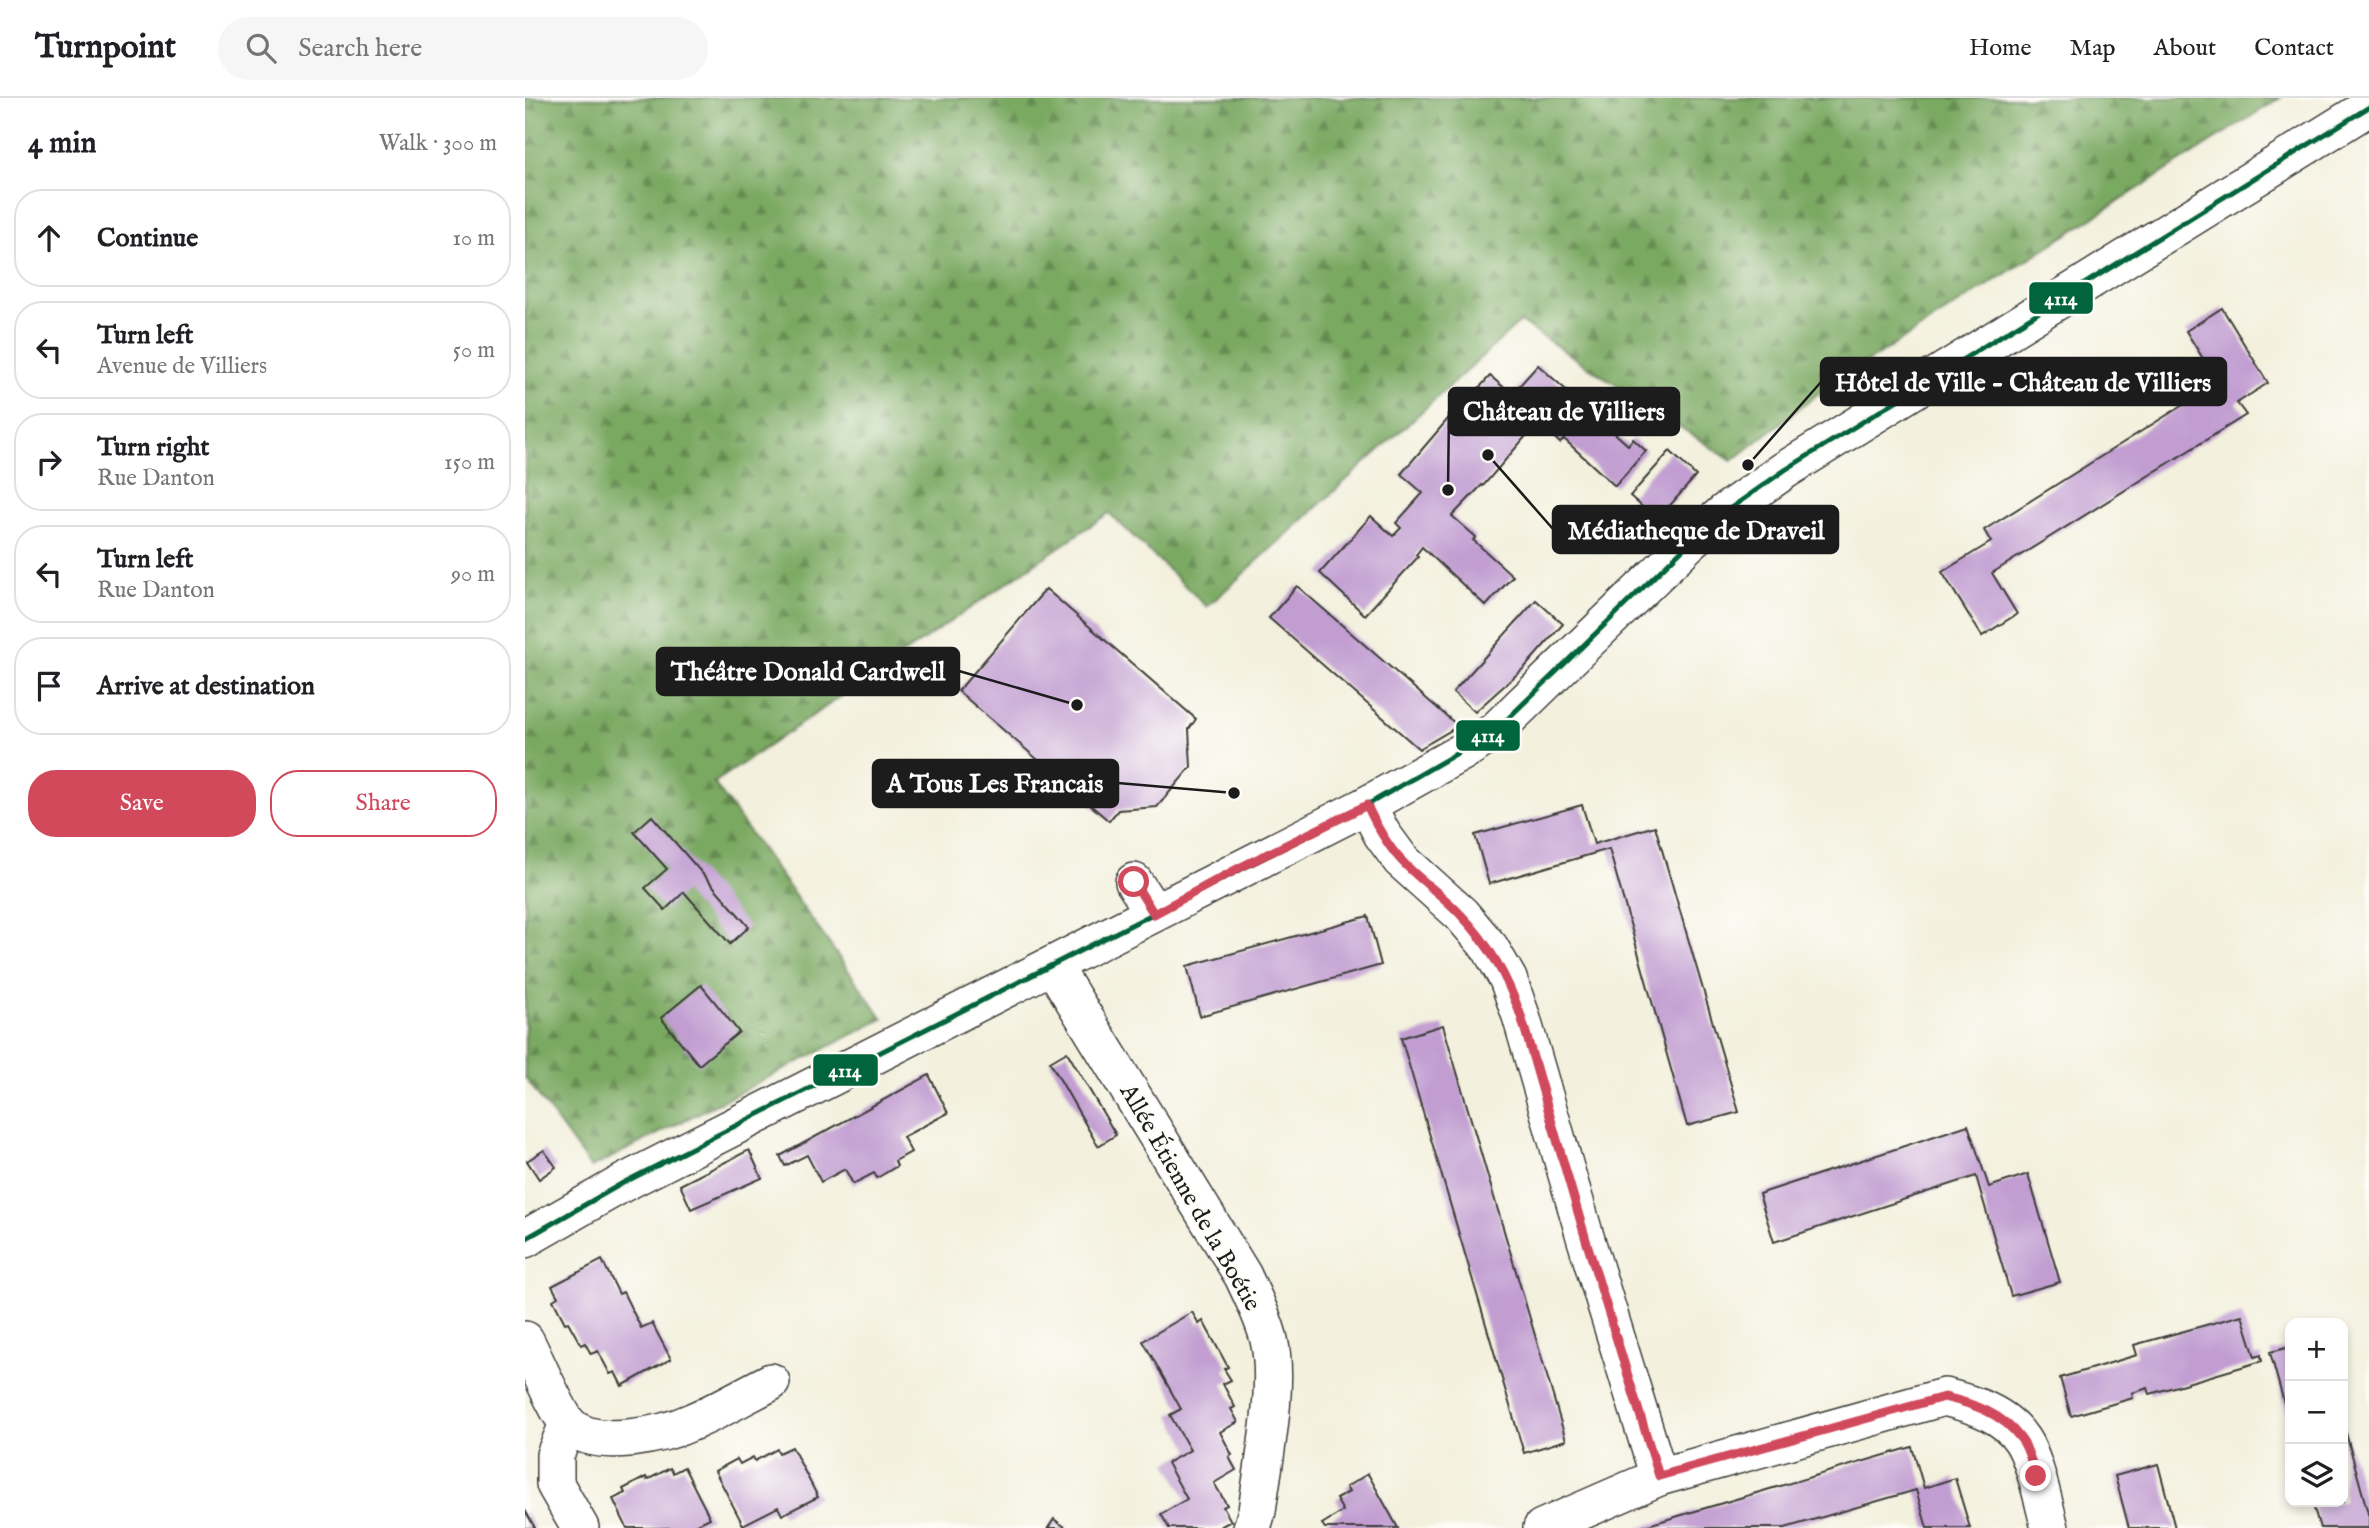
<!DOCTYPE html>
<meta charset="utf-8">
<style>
:root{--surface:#fff;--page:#f6f6f6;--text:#202124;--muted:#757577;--line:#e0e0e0;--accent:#d1495b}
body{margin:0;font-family:"IM FELL English",serif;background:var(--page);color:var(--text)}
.controls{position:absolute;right:21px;bottom:21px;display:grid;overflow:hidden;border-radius:14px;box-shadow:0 4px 10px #0003}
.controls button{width:63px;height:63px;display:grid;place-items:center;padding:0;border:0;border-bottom:2px solid var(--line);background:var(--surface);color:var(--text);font:35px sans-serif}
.stop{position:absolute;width:21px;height:21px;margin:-16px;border:5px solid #d1495b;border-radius:50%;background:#fff}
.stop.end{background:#d1495b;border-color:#fff;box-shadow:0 2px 7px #0008}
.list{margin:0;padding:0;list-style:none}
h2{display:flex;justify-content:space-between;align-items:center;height:91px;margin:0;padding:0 28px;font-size:30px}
h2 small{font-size:23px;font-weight:400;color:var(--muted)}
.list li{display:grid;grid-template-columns:46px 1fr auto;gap:21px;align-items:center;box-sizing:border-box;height:98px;margin:0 14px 14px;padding:0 14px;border:2px solid var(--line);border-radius:28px}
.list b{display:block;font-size:26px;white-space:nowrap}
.list p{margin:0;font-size:23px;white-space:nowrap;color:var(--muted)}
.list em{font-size:23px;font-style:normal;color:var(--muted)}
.actions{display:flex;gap:14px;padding:21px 28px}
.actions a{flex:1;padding:16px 0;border:2px solid var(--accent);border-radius:28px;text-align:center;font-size:24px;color:var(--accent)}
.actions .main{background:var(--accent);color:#fff}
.icon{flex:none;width:38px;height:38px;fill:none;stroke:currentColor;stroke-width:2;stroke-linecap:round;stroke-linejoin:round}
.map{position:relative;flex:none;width:1844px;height:1430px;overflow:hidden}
header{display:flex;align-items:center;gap:42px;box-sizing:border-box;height:98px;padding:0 35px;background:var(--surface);border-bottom:2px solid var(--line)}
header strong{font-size:33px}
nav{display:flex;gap:38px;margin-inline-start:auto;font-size:24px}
.search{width:490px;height:63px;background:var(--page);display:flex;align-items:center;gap:18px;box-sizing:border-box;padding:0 24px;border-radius:38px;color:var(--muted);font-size:26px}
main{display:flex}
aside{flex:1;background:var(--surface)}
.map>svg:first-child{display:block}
</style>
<header>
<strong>Turnpoint</strong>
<div class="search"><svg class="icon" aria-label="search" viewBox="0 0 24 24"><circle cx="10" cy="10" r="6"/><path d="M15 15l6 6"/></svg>Search here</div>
<nav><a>Home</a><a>Map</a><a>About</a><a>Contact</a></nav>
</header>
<main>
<aside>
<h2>4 min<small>Walk · 300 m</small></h2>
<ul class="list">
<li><svg class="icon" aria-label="ahead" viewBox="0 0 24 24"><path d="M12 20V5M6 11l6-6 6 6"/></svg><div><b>Continue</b></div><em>10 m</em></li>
<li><svg class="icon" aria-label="left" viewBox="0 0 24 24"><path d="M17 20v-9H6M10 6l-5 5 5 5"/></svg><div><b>Turn left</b><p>Avenue de Villiers</p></div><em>50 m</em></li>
<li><svg class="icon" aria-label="right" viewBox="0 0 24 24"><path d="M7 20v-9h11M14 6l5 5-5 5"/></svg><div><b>Turn right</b><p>Rue Danton</p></div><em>150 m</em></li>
<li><svg class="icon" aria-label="left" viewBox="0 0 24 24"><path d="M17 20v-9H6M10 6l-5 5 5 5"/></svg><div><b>Turn left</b><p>Rue Danton</p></div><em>90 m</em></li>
<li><svg class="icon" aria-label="arrive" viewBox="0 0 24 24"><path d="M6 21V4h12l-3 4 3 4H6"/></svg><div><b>Arrive at destination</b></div></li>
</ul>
<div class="actions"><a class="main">Save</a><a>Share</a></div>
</aside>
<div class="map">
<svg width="1844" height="1430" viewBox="0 0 1844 1430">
<defs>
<pattern id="forest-firs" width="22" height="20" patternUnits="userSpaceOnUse" patternTransform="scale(1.75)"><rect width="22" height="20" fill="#7aa962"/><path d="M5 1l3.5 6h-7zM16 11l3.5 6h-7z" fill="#638950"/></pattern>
</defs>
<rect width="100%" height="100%" fill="#fdfcf7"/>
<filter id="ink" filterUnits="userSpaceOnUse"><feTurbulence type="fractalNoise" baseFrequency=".0143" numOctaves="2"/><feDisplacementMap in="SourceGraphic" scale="14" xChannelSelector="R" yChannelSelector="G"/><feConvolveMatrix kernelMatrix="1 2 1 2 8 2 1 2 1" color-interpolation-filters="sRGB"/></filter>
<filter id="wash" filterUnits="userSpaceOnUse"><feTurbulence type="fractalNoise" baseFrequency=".00686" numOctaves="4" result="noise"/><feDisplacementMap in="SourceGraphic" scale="28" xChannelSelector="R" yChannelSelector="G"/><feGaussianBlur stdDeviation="1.57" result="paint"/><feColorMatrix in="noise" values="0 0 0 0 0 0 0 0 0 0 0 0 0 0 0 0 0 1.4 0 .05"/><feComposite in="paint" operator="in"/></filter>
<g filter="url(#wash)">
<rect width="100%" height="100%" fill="#f3f0dd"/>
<path fill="url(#forest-firs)" stroke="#4b623f" stroke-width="2" d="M0 0H1755L1294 295 1207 363 995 224 682 509 584 415 189 685 358 921 66 1070 0 979Z"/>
<g id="blocks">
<g fill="#c19dd1">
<path d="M1697 210 1743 285 1712 305 1721 317 1467 475 1492 516 1457 538 1417 474 1466 444 1459 432 1693 285 1661 233Z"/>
<path d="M1013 267 1103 347 1108 341 1121 353 1090 388 1039 341 1035 345 1013 324 958 388 957 387 927 418 951 439 948 442 988 478 961 508 897 449 891 457 893 459 840 517 795 475 846 418 868 438 876 430 871 425 898 395 876 376 934 308 936 310 965 278 987 296Z"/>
<path d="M1145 353 1171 378 1132 422 1105 398Z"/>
<path d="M772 488 933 628 894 651 744 520Z"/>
<path d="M521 491 671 621 664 631 666 669 632 709 593 712 584 723 433 593Z"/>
<path d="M1011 502 1038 526 1000 569 950 614 928 594Z"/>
<path d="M1057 707 1069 746 1130 728 1214 1014 1162 1028 1084 751 964 786 950 737Z"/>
<path d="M127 718 224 829 205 846 159 794 140 812 120 790 142 771 109 734Z"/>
<path d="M843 818 856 867 675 918 662 868Z"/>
<path d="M176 887 214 934 174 967 136 920Z"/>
<path d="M918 927 1041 1342 999 1355 876 940Z"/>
<path d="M542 954 591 1037 573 1048 525 964Z"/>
<path d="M404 977 423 1015 378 1039 386 1054 370 1063 372 1068 352 1080 349 1075 328 1086 320 1071 296 1084 282 1057 260 1068 255 1058Z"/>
<path d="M1443 1027 1464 1089 1503 1076 1535 1184 1486 1198 1451 1078 1249 1144 1234 1096Z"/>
<path d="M19 1052 31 1069 14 1081 2 1063Z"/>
<path d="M224 1052 237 1080 166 1111 155 1087Z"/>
<path d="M77 1162 94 1196 98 1194 116 1230 127 1225 146 1261 97 1288 90 1274 85 1276 73 1253 66 1256 60 1245 56 1247 43 1224 40 1225 28 1202 33 1199 27 1188Z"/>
<path d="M667 1214 674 1226 678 1223 703 1269 699 1271 706 1282 698 1286 710 1309 706 1311 713 1324 695 1334 707 1357 704 1359 711 1372 689 1385 702 1407 698 1409 706 1423 693 1430H644L636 1416 662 1401 642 1365 665 1352 645 1317 656 1311 618 1243Z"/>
<path d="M1717 1217 1730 1259 1736 1257 1737 1263 1625 1296 1623 1290 1607 1295 1608 1300 1546 1318 1535 1280 1612 1257 1609 1247Z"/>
<path d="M1765 1249V1323H1764L1745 1254Z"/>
<path d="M1819 1328 1844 1419V1430H1795L1787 1404H1818Z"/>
<path d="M267 1349 293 1399 257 1417 253 1409 218 1427 190 1373 212 1361 215 1366 228 1359 230 1363 252 1351 254 1355Z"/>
<path d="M1387 1349 1399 1390 1430 1380 1445 1430H1402L1391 1392 1260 1430H1113Z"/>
<path d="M1633 1366 1650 1430H1604L1590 1378Z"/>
<path d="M159 1369 185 1420 164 1430H102L88 1401 100 1395 98 1391 121 1379 122 1382 145 1370 148 1375Z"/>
<path d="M843 1376 873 1430H800L797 1426 818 1413 811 1401 824 1394 821 1389Z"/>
<path d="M0 1412 10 1430H0Z"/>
<path d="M529 1421 534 1425 542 1430H523Z"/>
</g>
</g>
</g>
<g filter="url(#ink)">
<use href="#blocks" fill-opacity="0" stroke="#3c3c39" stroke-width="2"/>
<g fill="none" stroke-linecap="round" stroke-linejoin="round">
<g stroke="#3c3c39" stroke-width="40">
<g id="minor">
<path d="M842 707 857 736 876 762 936 816 965 850 983 881 996 918 1061 1142 1134 1379 1419 1299C1448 1306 1480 1316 1497 1342 1510 1361 1519 1407 1525 1430"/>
<path d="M609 784 629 815"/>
<path d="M528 868 718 1178C727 1198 739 1220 744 1242 755 1287 738 1366 732 1413L727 1430"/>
<path d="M0 1141 98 1085 842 707 937 654 969 634 1166 443 1200 414 1260 372 1844 9"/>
<path d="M0 1242C9 1259 34 1318 45 1328 72 1352 139 1337 169 1323 195 1312 220 1297 246 1284"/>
<path d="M43 1326 30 1357V1386L55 1430"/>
<path d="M1017 1430 1134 1379"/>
</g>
</g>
<use href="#minor" stroke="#fff" stroke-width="37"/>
<g stroke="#fdfcf7" stroke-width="10">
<path id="bus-1" d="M0 1141 98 1085 842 707 969 634 1166 443 1200 414 1260 372 1844 9"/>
</g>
<use href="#bus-1" stroke="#00643c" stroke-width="5"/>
</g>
</g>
<g fill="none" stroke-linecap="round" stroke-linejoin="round" filter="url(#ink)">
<path stroke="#d1495b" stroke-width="9" d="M609 784 629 816 716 769 842 707C851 727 861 746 876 762 894 782 918 797 936 817 965 847 982 879 996 918L1061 1142 1134 1378 1419 1299C1449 1306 1477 1315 1496 1341 1504 1351 1507 1367 1511 1378"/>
</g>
<g text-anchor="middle" stroke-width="5" stroke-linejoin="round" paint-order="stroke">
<g font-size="24" fill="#1c1c1c" stroke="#fdfcf7">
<text transform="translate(666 1099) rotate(60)" y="8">Allée Étienne de la Boétie</text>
</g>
</g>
<path fill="none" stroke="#1c1c1c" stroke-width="2.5" d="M1223 367L1296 284M923 392L924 313M963 357L1028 431M552 607L434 573M709 695L593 685"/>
<g fill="#1c1c1c" stroke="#fdfcf7" stroke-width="2.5">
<circle cx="1223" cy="367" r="7"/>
<circle cx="923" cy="392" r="7"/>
<circle cx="963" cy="357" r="7"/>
<circle cx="552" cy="607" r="7"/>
<circle cx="709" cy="695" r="7"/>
</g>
<g fill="#1c1c1c" stroke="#1c1c1c" stroke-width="2.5">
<rect x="1296" y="260" width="405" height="47" rx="7"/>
<rect x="924" y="290" width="230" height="47" rx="7"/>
<rect x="1028" y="408" width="285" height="47" rx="7"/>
<rect x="132" y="550" width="302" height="47" rx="7"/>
<rect x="348" y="662" width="245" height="47" rx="7"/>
</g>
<g font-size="26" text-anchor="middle" font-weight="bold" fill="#fff">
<text x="1498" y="293">Hôtel de Ville - Château de Villiers</text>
<text x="1039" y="322">Château de Villiers</text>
<text x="1171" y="441">Médiatheque de Draveil</text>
<text x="283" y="582">Théâtre Donald Cardwell</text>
<text x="470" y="694">A Tous Les Francais</text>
</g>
<g stroke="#fdfcf7" stroke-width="2.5">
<rect x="1503" y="183" width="66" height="34" rx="7" fill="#00643c"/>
<rect x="930" y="621" width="66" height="33" rx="7" fill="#00643c"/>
<rect x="287" y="955" width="67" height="34" rx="7" fill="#00643c"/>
</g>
<g font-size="19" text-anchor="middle" font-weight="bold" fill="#fff">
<text x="1536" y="207">4114</text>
<text x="963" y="644">4114</text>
<text x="320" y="979">4114</text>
</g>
</svg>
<div class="controls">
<button>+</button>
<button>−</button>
<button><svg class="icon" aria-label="layers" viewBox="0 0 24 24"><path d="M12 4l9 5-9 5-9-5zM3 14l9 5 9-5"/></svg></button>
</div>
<div class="stop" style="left:609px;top:784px"></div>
<div class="stop end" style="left:1511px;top:1378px"></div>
</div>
</main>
